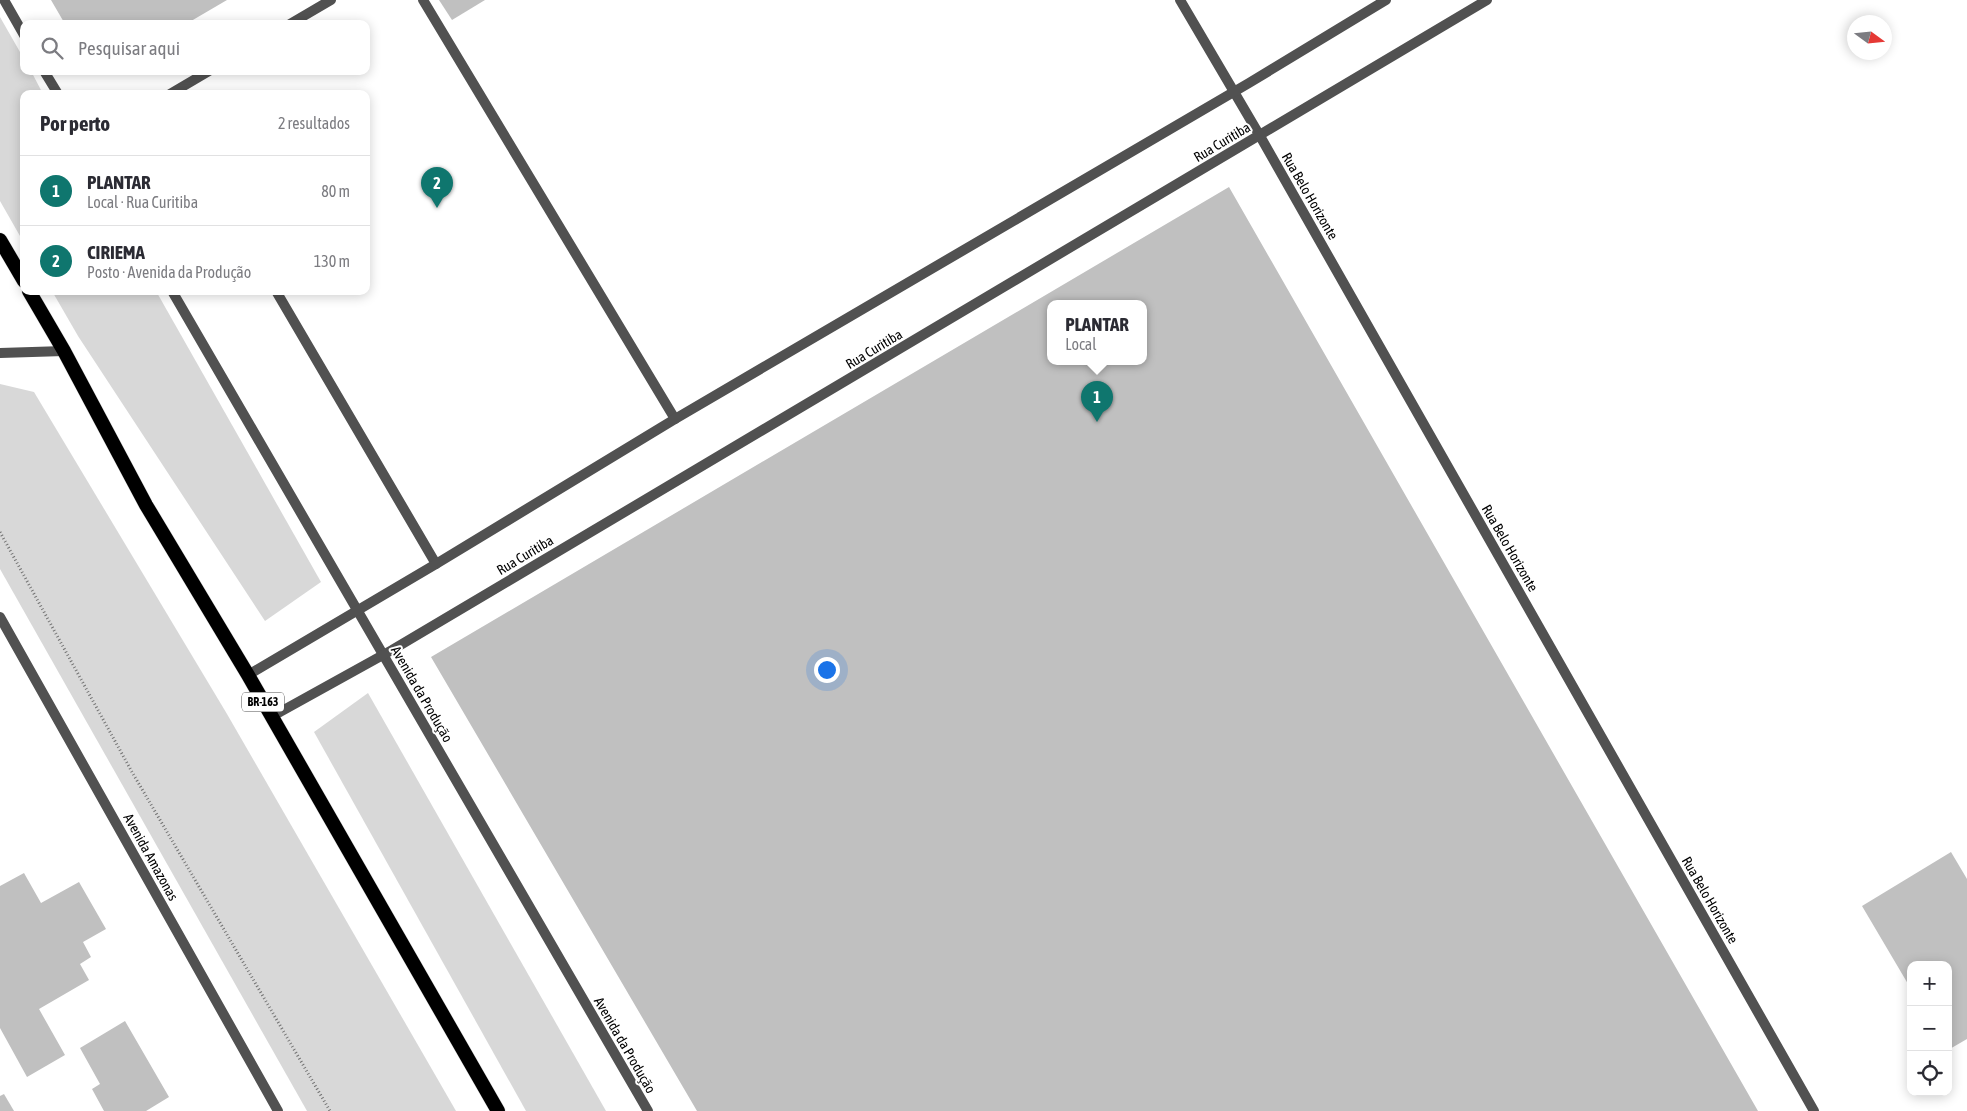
<!DOCTYPE html>
<html lang="pt">
<meta charset="utf-8">
<style>
:root{--surface:#fff;--page:#f7f7f7;--text:#2b2b33;--muted:#7c7c81;--line:#e1e1e2;--accent:#0f766e}
body{margin:0;font-family:"Asap Condensed",sans-serif;background:var(--page);color:var(--text)}
.controls{position:absolute;right:15px;bottom:15px;display:grid;overflow:hidden;border-radius:10px;box-shadow:0 2px 12px #0003}
.controls button{width:45px;height:45px;display:grid;place-items:center;padding:0;border:0;border-bottom:1px solid var(--line);background:var(--surface);color:var(--text);font:25px sans-serif}
.compass{position:absolute;left:1847px;top:15px;width:45px;height:45px;border-radius:50%;background:var(--surface);box-shadow:0 2px 12px #0003;rotate:105deg}
.you{position:absolute;left:826px;top:669px;width:18px;height:18px;margin:-12px;border:4px solid #fff;border-radius:50%;background:#1a73e8;box-shadow:0 0 0 8px #1a73e833}
.badge{display:grid;place-items:center;width:32px;height:32px;border-radius:50%;background:var(--accent);color:#fff;font-size:16px;font-weight:700}
.pin{position:absolute;translate:-50% -41px;filter:drop-shadow(0 1px 2px #0008)}
.pin::after{content:'';position:absolute;top:26px;width:18px;height:15px;background:inherit;clip-path:polygon(0 0,100% 0,50% 100%)}
.popup{position:absolute;left:1047px;top:300px;width:100px;height:65px;box-sizing:border-box;display:grid;place-content:center;border-radius:10px;background:var(--surface);filter:drop-shadow(0 1px 4px #0005);font-size:16px;white-space:nowrap;color:var(--muted)}
.popup b{font-size:19px;color:var(--text)}
.popup::after{content:'';position:absolute;left:50%;top:100%;margin-left:-10px;border:10px solid transparent;border-top-color:var(--surface)}
.list{margin:0;padding:0;list-style:none}
h2{display:flex;justify-content:space-between;align-items:center;height:65px;margin:0;padding:0 20px;font-size:21px}
h2 small{font-size:16px;font-weight:400;color:var(--muted)}
.list li{display:grid;grid-template-columns:32px 1fr auto;gap:15px;align-items:center;box-sizing:border-box;height:70px;padding:0 20px;border-top:1px solid var(--line)}
.list b{display:block;font-size:19px;white-space:nowrap}
.list p{margin:0;font-size:16px;white-space:nowrap;color:var(--muted)}
.list em{font-size:16px;font-style:normal;color:var(--muted)}
.icon{flex:none;width:28px;height:28px;fill:none;stroke:currentColor;stroke-width:2;stroke-linecap:round;stroke-linejoin:round}
.map{position:relative;flex:none;width:1967px;height:1111px;overflow:hidden}
.search{position:absolute;background:var(--surface);box-shadow:0 2px 12px #0003;left:20px;top:20px;width:350px;height:55px;display:flex;align-items:center;gap:12px;box-sizing:border-box;padding:0 18px;border-radius:10px;color:var(--muted);font-size:19px}
.panel{position:absolute;background:var(--surface);box-shadow:0 2px 12px #0003;left:20px;top:90px;width:350px;height:205px;border-radius:10px}
.map>svg:first-child{display:block}
</style>
<div class="map">
<svg width="1967" height="1111" viewBox="0 0 1967 1111">
<rect width="100%" height="100%" fill="#fff"/>
<g fill="#d8d8d8">
<path d="M0 17 24 59V71H31L43 94H24V243L0 201Z"/>
<path d="M52 291H156L321 582 265 621 78 336Z"/>
<path d="M0 384 34 392 227 714 456 1111H307L0 569Z"/>
<path d="M368 693 606 1111H526L314 732Z"/>
</g>
<g fill="#c0c0c0" fill-rule="evenodd">
<path d="M51 0H227L186 24H141L140 22 136 24H65Z"/>
<path d="M439 0H485L452 20Z"/>
<path d="M1229 187 1758 1111H697L431 657ZM1051 303H1143V361H1051Z"/>
<path d="M1951 852 1967 879V1039L1948 1050V965H1911V989L1862 906Z"/>
<path d="M24 873 41 903 79 882 106 929 83 942 91 957 80 964 89 980 39 1009 65 1055 27 1077 0 1028V886Z"/>
<path d="M125 1021 169 1097 146 1111H104L92 1089 100 1084 80 1048Z"/>
<path d="M4 1094 14 1111H0V1096Z"/>
</g>
<g fill="none" stroke-linecap="round" stroke-linejoin="round">
<g stroke="#dbdbdb" stroke-width="15">
<g id="trunk">
<path d="M0 240 24 281"/>
<path d="M29 291 64 351 146 505 248 675 498 1111"/>
</g>
</g>
<path stroke="#737373" stroke-width="3" stroke-dasharray="1 2.5" stroke-linecap="butt" d="M0 532 132 772 330 1111"/>
<g stroke="#515151" stroke-width="10">
<path d="M423 0 675 419"/>
<path d="M290 24 331 0"/>
<path d="M170 94 209 71"/>
<path d="M276 291 436 564"/>
</g>
<path stroke="#515151" stroke-width="10" d="M1180 0 1260 136 1814 1111"/>
<g stroke="#515151" stroke-width="10">
<path d="M4 0 24 35"/>
<path d="M44 71 58 94"/>
<path d="M172 291 648 1111"/>
<path d="M0 353 64 351"/>
<path d="M0 617 278 1111"/>
<path d="M248 675 436 564 675 419 1249 83 1386 0"/>
<path d="M271 717 392 650 1487 0"/>
</g>
<use href="#trunk" stroke="#000" stroke-width="14"/>
</g>
<g text-anchor="middle" stroke-width="4" stroke-linejoin="round" paint-order="stroke">
<rect fill="#fff" stroke="#4c4c4c" stroke-width="1" x="242" y="692.5" width="42" height="19" rx="4"/>
<g font-size="12" font-weight="bold" fill="#000">
<text x="263" y="706">BR-163</text>
</g>
<g font-size="14" fill="#000" stroke="#fff">
<text transform="translate(1222 142) rotate(-31)" y="5">Rua Curitiba</text>
<text transform="translate(1310 196) rotate(60)" y="5">Rua Belo Horizonte</text>
<text transform="translate(874 349) rotate(-31)" y="5">Rua Curitiba</text>
<text transform="translate(1510 548) rotate(60)" y="5">Rua Belo Horizonte</text>
<text transform="translate(525 555) rotate(-31)" y="5">Rua Curitiba</text>
<text transform="translate(422 694) rotate(60)" y="5">Avenida da Produção</text>
<text transform="translate(151 857) rotate(61)" y="5">Avenida Amazonas</text>
<text transform="translate(1710 900) rotate(60)" y="5">Rua Belo Horizonte</text>
<text transform="translate(625 1045) rotate(60)" y="5">Avenida da Produção</text>
</g>
</g>
</svg>
<div class="controls">
<button>+</button>
<button>−</button>
<button><svg class="icon" aria-label="locate" viewBox="0 0 24 24"><circle cx="12" cy="12" r="6"/><path d="M12 2v4M12 18v4M2 12h4M18 12h4"/></svg></button>
</div>
<svg class="compass" viewBox="-18 -18 36 36"><path d="M0-13l5 13h-10z" fill="#e53935"/><path d="M0 13l5-13h-10z" fill="#7c7c81"/></svg>
<div class="you"></div>
<div class="pin badge" style="left:1097px;top:422px">1</div>
<div class="popup"><b>PLANTAR</b>Local</div>
<div class="pin badge" style="left:437px;top:208px">2</div>
<div class="search"><svg class="icon" aria-label="search" viewBox="0 0 24 24"><circle cx="10" cy="10" r="6"/><path d="M15 15l6 6"/></svg>Pesquisar aqui</div>
<section class="panel">
<h2>Por perto<small>2 resultados</small></h2>
<ul class="list">
<li><span class="badge">1</span><div><b>PLANTAR</b><p>Local · Rua Curitiba</p></div><em>80 m</em></li>
<li><span class="badge">2</span><div><b>CIRIEMA</b><p>Posto · Avenida da Produção</p></div><em>130 m</em></li>
</ul>
</section>
</div>
